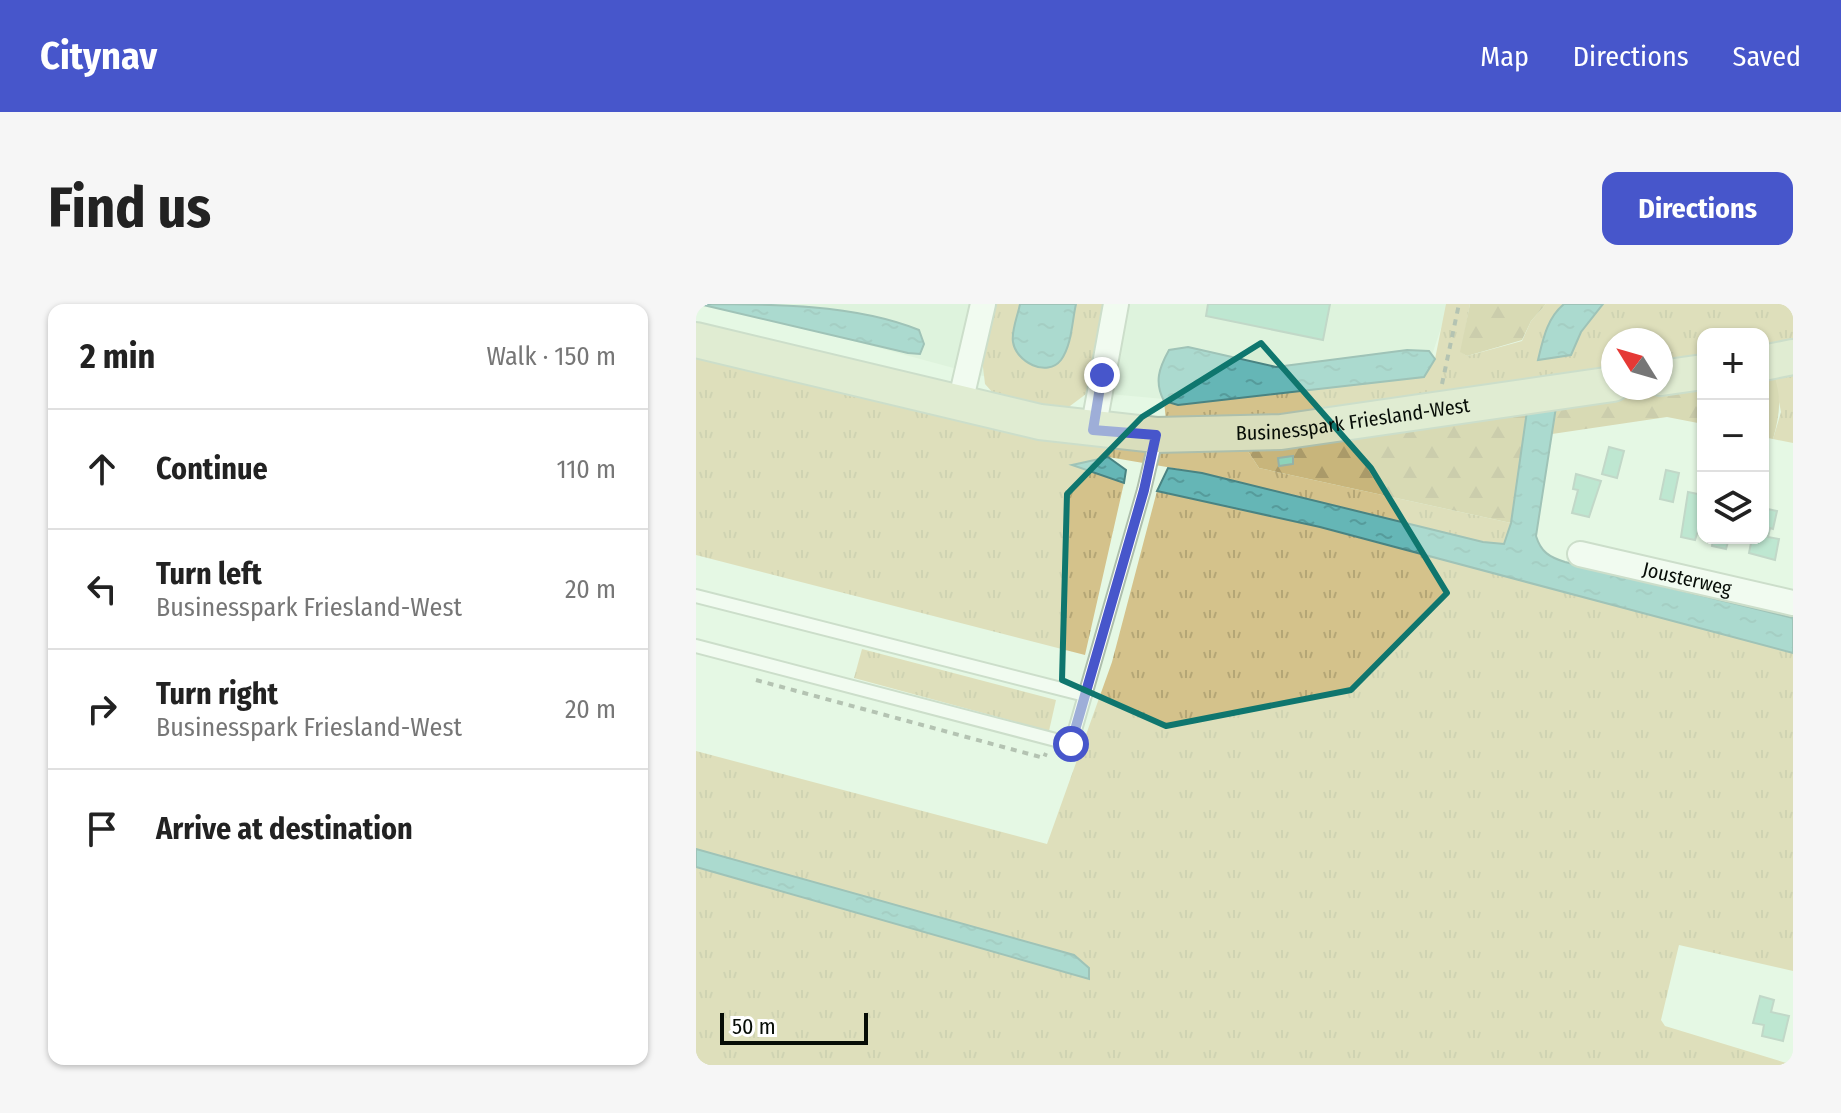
<!DOCTYPE html>
<meta charset="utf-8">
<style>
:root{--surface:#fff;--page:#f6f6f6;--text:#222;--muted:#767676;--line:#e0e0e0;--accent:#4756cb}
body{margin:0;font-family:"Fira Sans Condensed",sans-serif;background:var(--page);color:var(--text)}
.controls{position:absolute;right:24px;top:24px;display:grid;overflow:hidden;border-radius:16px;box-shadow:0 2px 6px #0004}
.controls button{width:72px;height:72px;display:grid;place-items:center;padding:0;border:0;border-bottom:2px solid var(--line);background:var(--surface);color:var(--text);font:40px sans-serif}
.compass{position:absolute;left:905px;top:24px;width:72px;height:72px;border-radius:50%;background:var(--surface);box-shadow:0 2px 6px #0004;rotate:307deg}
.scale{position:absolute;left:24px;bottom:20px;width:148px;box-sizing:border-box;padding-left:8px;border:4px solid #070d07;border-top:0;font-size:22px;line-height:28px;white-space:nowrap;color:#070d07;-webkit-text-stroke:6px #fff;paint-order:stroke}
.stop{position:absolute;width:24px;height:24px;margin:-18px;border:6px solid #4756cb;border-radius:50%;background:#fff}
.stop.end{background:#4756cb;border-color:#fff;box-shadow:0 2px 8px #0008}
.list{margin:0;padding:0;list-style:none}
h2{display:flex;justify-content:space-between;align-items:center;height:104px;margin:0;padding:0 32px;font-size:34px}
h2 small{font-size:26px;font-weight:400;color:var(--muted)}
.list li{display:grid;grid-template-columns:52px 1fr auto;gap:24px;align-items:center;box-sizing:border-box;height:120px;padding:0 32px;border-top:2px solid var(--line)}
.list b{display:block;font-size:30px;white-space:nowrap}
.list p{margin:0;font-size:26px;white-space:nowrap;color:var(--muted)}
.list em{font-size:26px;font-style:normal;color:var(--muted)}
.icon{flex:none;width:44px;height:44px;fill:none;stroke:currentColor;stroke-width:2;stroke-linecap:round;stroke-linejoin:round}
.map{position:relative;flex:none;width:1097px;height:761px;overflow:hidden;border-radius:16px}
header{display:flex;align-items:center;gap:48px;box-sizing:border-box;height:112px;padding:0 40px;background:var(--accent);color:#fff}
header strong{font-size:38px}
nav{display:flex;gap:44px;margin-inline-start:auto;font-size:28px}
.intro{display:flex;align-items:center;justify-content:space-between;box-sizing:border-box;height:192px;padding:0 48px}
h1{margin:0;font-size:56px}
.button{padding:20px 36px;border-radius:16px;background:var(--accent);color:#fff;font-size:28px;font-weight:700}
main{display:flex;gap:48px;padding:0 48px}
aside{flex:1;background:var(--surface);border-radius:16px;box-shadow:0 2px 6px #0004}
.map>svg:first-child{display:block}
</style>
<header>
<strong>Citynav</strong>
<nav><a>Map</a><a>Directions</a><a>Saved</a></nav>
</header>
<div class="intro"><h1>Find us</h1><a class="button">Directions</a></div>
<main>
<aside>
<h2>2 min<small>Walk · 150 m</small></h2>
<ul class="list">
<li><svg class="icon" aria-label="ahead" viewBox="0 0 24 24"><path d="M12 20V5M6 11l6-6 6 6"/></svg><div><b>Continue</b></div><em>110 m</em></li>
<li><svg class="icon" aria-label="left" viewBox="0 0 24 24"><path d="M17 20v-9H6M10 6l-5 5 5 5"/></svg><div><b>Turn left</b><p>Businesspark Friesland-West</p></div><em>20 m</em></li>
<li><svg class="icon" aria-label="right" viewBox="0 0 24 24"><path d="M7 20v-9h11M14 6l5 5-5 5"/></svg><div><b>Turn right</b><p>Businesspark Friesland-West</p></div><em>20 m</em></li>
<li><svg class="icon" aria-label="arrive" viewBox="0 0 24 24"><path d="M6 21V4h12l-3 4 3 4H6"/></svg><div><b>Arrive at destination</b></div></li>
</ul>
</aside>
<div class="map">
<svg width="1097" height="761" viewBox="0 0 1097 761">
<defs>
<pattern id="grass-tufts" width="24" height="20" patternUnits="userSpaceOnUse" patternTransform="scale(2)"><rect width="24" height="20" fill="#d4c28b"/><path d="M3 7l-1-3M5 7V3M7 7l1-3M15 17l-1-3M17 17v-4M19 17l1-3" fill="none" stroke="#b4a676"/></pattern>
<pattern id="forest-firs" width="22" height="20" patternUnits="userSpaceOnUse" patternTransform="scale(2)"><rect width="22" height="20" fill="#c8b57b"/><path d="M5 1l3.5 6h-7zM16 11l3.5 6h-7z" fill="#aa9a69"/></pattern>
<pattern id="water-ripples" width="26" height="14" patternUnits="userSpaceOnUse" patternTransform="scale(2)"><rect width="26" height="14" fill="#65b6b6"/><path d="M2 4q2-2 4 0t4 0M15 11q2-2 4 0t4 0" fill="none" stroke="#569b9b"/></pattern>
</defs>
<rect width="100%" height="100%" fill="#e5f8e4"/>
<path fill="#d6eed4" d="M21 0H753L732 63 468 95 380 87 287 72Z"/>
<g fill="url(#grass-tufts)">
<path d="M296 0H324L316 36 370 47 380 0H411L397 75 390 90 374 102 355 109 297 89 289 80 286 55Z"/>
<path d="M750 0H774L765 48 771 52 826 37 835 17 850 0H868L861 6 875 51 885 28 907 0H1097V37L1067 44V30H1007V53L965 60V36H917V67L527 117H470L468 97 482 101 728 73 739 55Z"/>
<path d="M0 47 546 138 563 164 815 219 809 240 787 238 506 169 412 153 378 160 428 179 389 351 0 251Z"/>
<path d="M1097 64V139L1077 135 1085 108 1077 68Z"/>
<path d="M461 187 624 223 1097 349V667L983 641 965 716 969 722 1097 761H0V563L392 674 393 664 377 651 0 545V447L351 540 416 358Z"/>
<path d="M166 345 360 396 353 427 158 374Z"/>
</g>
<g fill="url(#forest-firs)">
<path d="M774 0H850L835 17 826 36 771 52 764 48Z"/>
<path d="M1077 68C1086 93 1084 110 1077 135L1067 133V70Z"/>
<path d="M1007 80V120L971 113 856 130 860 103Z"/>
<path d="M831 107 815 219 563 164 546 138Z"/>
</g>
<g fill="url(#water-ripples)" stroke="#498382" stroke-width="2">
<path d="M3 0C75 0 159 0 223 26L228 40 224 50 212 49Z"/>
<path d="M324 0H380C376 17 376 41 365 56 351 74 320 58 317 38 315 27 322 11 324 0Z"/>
<path d="M868 0H907L885 28 875 51 842 56C847 35 851 14 868 0Z"/>
<path d="M492 43 580 63 711 46 733 47 739 55 728 73 482 101 468 97C458 78 463 64 473 46Z"/>
<path d="M860 103 840 232C845 248 853 253 869 258L1097 314V349L624 223 461 187 472 164 506 169 787 238 808 240 815 219 831 107Z"/>
<path d="M412 153 430 166 428 179 376 161Z"/>
<path d="M0 545 378 651 393 664V675L0 563Z"/>
</g>
<g fill="#8ed3ba" stroke="#96b1a6" stroke-width="2">
<path d="M512 0H634L627 36 510 12Z"/>
<path d="M913 143 928 147 921 174 906 170Z"/>
<path d="M597 152V160L583 162 582 154Z"/>
<path d="M970 166 983 169 977 198 964 195Z"/>
<path d="M880 170 905 177 893 213 876 209 882 186 877 185Z"/>
<path d="M992 188 1007 191V211L999 236 985 233Z"/>
<path d="M1067 204 1081 207 1077 225 1074 224 1072 233 1083 235 1079 256 1053 249 1056 234H1067Z"/>
<path d="M1017 234H1033L1030 245 1016 242Z"/>
<path d="M1064 692 1078 696 1075 708 1093 712 1087 737 1066 732 1068 721 1057 719Z"/>
</g>
<g fill="none" stroke-linecap="round" stroke-linejoin="round">
<g stroke="#adbfac" stroke-width="16">
<g id="lane">
<path d="M0 292 389 391"/>
<path d="M0 342 375 440 448 186 460 135"/>
</g>
</g>
<g stroke="#adbfac" stroke-width="28">
<g id="street">
<path d="M264 99 287 0"/>
<path d="M397 126 420 0"/>
<path id="s1" d="M884 250 1097 299"/>
</g>
</g>
<g stroke="#adbfac" stroke-width="38">
<g id="secondary">
<path id="s2" d="M0 36 344 118 460 131 585 128 917 80"/>
<path d="M1067 59 1097 53"/>
<path d="M965 74 1007 68"/>
</g>
</g>
<g stroke="#788477" stroke-width="4" stroke-dasharray="6 6" stroke-linecap="butt">
<path d="M746 80 763 0"/>
<path d="M60 376 348 454 350 449"/>
</g>
<use href="#lane" stroke="#fff" stroke-width="12"/>
<use href="#street" stroke="#fff" stroke-width="24"/>
<use href="#secondary" stroke="#d9debc" stroke-width="34"/>
</g>
<g fill="none" stroke-linecap="round" stroke-linejoin="round">
<path stroke="#4756cb" stroke-width="10" d="M375 440 448 186 460 131 397 126 406 71"/>
</g>
<path d="M0 0H1097V761H0ZM565 39 675 164 751 289 655 386 470 422 366 376 371 190 446 113Z" fill="#e5f8e4" fill-opacity=".55" fill-rule="evenodd"/>
<path fill="none" stroke="#0f766e" stroke-width="6" stroke-linejoin="round" d="M565 39 675 164 751 289 655 386 470 422 366 376 371 190 446 113Z"/>
<g text-anchor="middle" stroke-width="8" stroke-linejoin="round" paint-order="stroke">
<g font-size="20" fill="#070d07" stroke="#fff">
<text dy="7" stroke="none"><textPath href="#s2" startOffset="668">Businesspark Friesland-West</textPath></text>
<text dy="7" stroke="none"><textPath href="#s1" startOffset="110">Jousterweg</textPath></text>
</g>
</g>
</svg>
<div class="controls">
<button>+</button>
<button>−</button>
<button><svg class="icon" aria-label="layers" viewBox="0 0 24 24"><path d="M12 4l9 5-9 5-9-5zM3 14l9 5 9-5"/></svg></button>
</div>
<svg class="compass" viewBox="-18 -18 36 36"><path d="M0-13l5 13h-10z" fill="#e53935"/><path d="M0 13l5-13h-10z" fill="#767676"/></svg>
<div class="scale">50 m</div>
<div class="stop" style="left:375px;top:440px"></div>
<div class="stop end" style="left:406px;top:71px"></div>
</div>
</main>
